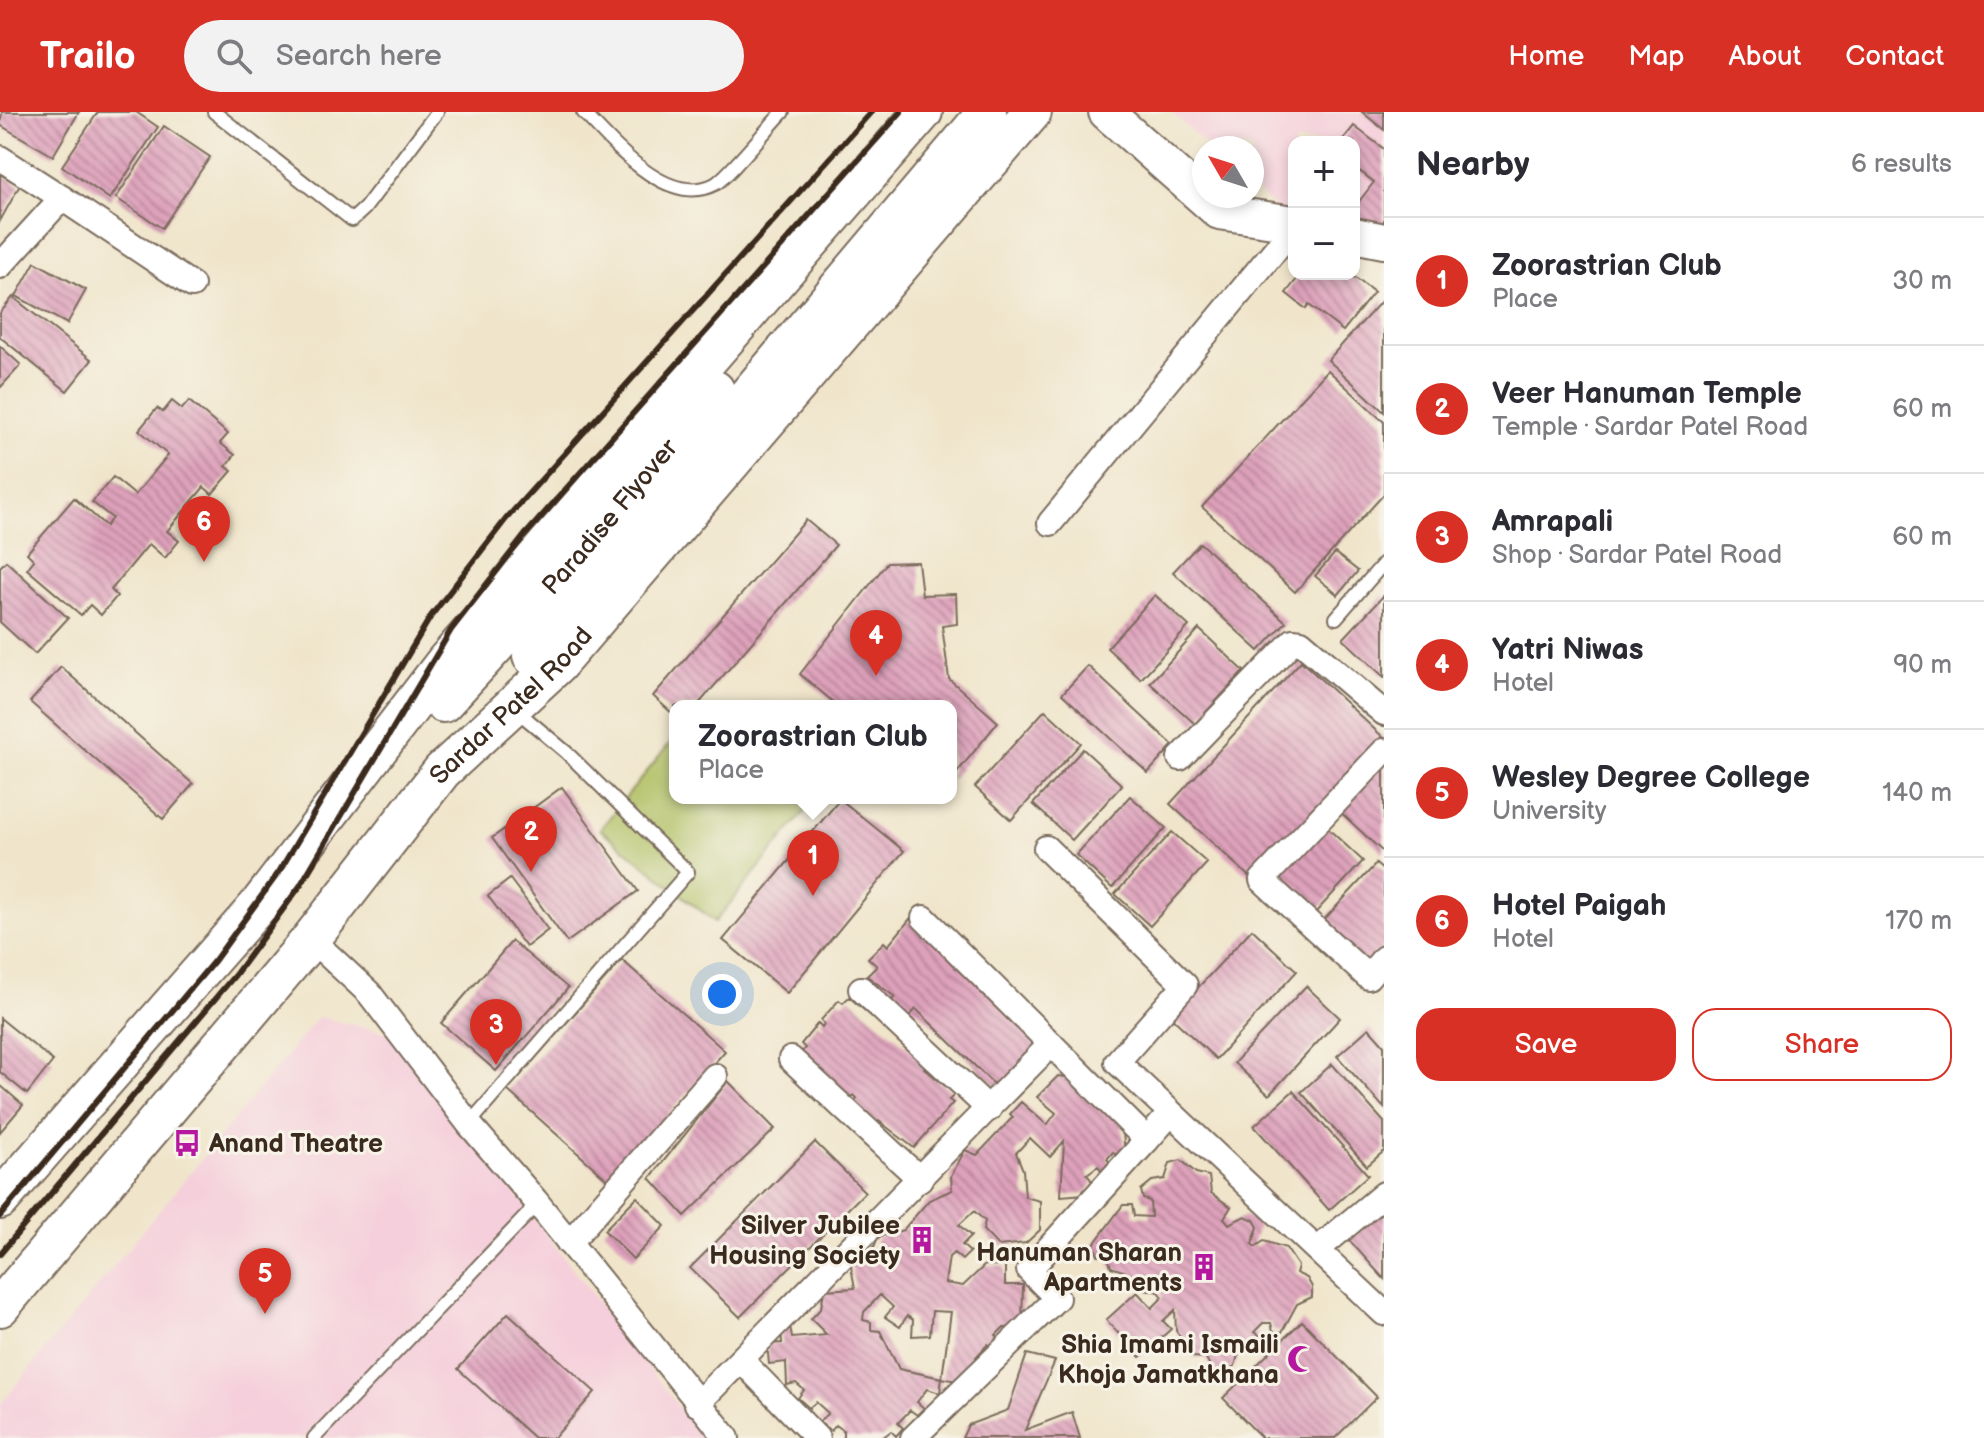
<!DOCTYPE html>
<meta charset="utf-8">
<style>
:root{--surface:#fff;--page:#f2f2f3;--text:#2b2b33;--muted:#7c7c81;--line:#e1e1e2;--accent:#d93025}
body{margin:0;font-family:"Balsamiq Sans",sans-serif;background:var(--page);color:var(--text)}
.controls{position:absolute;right:24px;top:24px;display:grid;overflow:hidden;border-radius:16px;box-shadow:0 4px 12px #0003}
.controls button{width:72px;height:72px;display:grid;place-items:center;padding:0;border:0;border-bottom:2px solid var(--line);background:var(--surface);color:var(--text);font:40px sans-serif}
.compass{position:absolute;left:1192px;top:24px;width:72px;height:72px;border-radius:50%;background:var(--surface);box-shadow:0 4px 12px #0003;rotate:309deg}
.you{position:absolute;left:722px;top:882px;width:28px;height:28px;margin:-20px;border:6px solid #fff;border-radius:50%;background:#1a73e8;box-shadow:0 0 0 12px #1a73e833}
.badge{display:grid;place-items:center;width:52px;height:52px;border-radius:50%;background:var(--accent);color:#fff;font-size:26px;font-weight:700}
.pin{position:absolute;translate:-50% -66px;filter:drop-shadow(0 2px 4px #0008)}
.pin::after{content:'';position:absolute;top:42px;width:28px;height:24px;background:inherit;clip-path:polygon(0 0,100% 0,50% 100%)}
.popup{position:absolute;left:669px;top:588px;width:288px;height:104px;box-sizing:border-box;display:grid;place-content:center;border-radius:16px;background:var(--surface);filter:drop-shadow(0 2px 6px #0005);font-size:26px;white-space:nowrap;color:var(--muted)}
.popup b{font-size:30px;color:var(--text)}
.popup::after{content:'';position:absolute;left:50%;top:100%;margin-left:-16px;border:16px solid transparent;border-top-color:var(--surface)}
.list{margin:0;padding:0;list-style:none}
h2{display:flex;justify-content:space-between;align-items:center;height:104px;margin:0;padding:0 32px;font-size:34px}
h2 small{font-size:26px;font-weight:400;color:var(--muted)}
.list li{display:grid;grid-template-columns:52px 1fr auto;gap:24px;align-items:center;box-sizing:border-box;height:128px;padding:0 32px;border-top:2px solid var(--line)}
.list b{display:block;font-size:30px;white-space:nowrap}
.list p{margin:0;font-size:26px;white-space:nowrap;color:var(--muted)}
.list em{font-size:26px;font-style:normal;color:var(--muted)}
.actions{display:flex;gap:16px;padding:24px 32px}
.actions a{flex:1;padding:18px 0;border:2px solid var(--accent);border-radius:24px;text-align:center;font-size:28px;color:var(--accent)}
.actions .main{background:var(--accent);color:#fff}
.icon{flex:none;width:44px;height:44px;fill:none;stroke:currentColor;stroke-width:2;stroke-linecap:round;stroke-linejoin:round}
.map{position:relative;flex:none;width:1384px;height:1326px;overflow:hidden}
header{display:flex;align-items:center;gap:48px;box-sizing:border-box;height:112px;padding:0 40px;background:var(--accent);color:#fff}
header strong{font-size:38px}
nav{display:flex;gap:44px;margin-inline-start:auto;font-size:28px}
.search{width:560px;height:72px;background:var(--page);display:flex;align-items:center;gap:20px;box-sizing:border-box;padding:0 28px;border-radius:44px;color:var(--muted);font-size:30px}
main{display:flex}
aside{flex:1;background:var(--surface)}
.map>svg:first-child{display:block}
</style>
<header>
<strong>Trailo</strong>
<div class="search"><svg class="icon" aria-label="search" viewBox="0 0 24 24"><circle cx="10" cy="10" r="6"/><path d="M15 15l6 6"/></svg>Search here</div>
<nav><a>Home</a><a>Map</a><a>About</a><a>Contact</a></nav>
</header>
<main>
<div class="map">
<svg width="1384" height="1326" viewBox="0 0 1384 1326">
<defs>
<pattern id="building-back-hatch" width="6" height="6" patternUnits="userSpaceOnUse" patternTransform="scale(2)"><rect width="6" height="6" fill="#dea1bb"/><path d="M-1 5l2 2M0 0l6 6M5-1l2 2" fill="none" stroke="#b58397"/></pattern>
</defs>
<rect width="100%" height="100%" fill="#f7f3e8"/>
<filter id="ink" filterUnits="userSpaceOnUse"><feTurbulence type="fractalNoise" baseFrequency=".0125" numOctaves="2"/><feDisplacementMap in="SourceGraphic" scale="16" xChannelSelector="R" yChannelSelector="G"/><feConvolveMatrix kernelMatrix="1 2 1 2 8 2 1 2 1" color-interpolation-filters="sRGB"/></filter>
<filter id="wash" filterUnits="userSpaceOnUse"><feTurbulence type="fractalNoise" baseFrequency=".006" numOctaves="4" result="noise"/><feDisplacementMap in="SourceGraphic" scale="32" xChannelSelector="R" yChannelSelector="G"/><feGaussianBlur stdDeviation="1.8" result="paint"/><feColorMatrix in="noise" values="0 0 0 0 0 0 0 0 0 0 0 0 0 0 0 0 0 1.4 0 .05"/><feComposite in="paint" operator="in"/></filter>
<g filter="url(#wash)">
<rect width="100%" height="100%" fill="#f0e5cb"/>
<g fill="#f5cfdb">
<path d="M1171 0H1384V119L1354 114V30H1294V105L1283 103 1252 74V36H1210Z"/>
<path d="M318 905 394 922 702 1326H0V1293Z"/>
</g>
<path fill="#b0c063" stroke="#767540" stroke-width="2" d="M675 625V686L814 688 715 810 600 717Z"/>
<g id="blocks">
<g fill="url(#building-back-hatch)" fill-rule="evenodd">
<path d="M2 0H79L53 44 0 13Z"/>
<path d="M98 0H136L158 15 110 87 62 54Z"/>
<path d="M1362 0H1384V18Z"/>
<path d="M164 14 210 45 162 116 116 86Z"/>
<path d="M1354 14 1384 37V119L1380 123 1354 103V96L1374 70 1358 58 1354 63V30H1341Z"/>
<path d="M0 62 20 73 0 109Z"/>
<path d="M35 150 86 178 67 212 16 184Z"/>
<path d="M1301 162H1350L1374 180 1343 219 1309 193 1306 197 1286 181Z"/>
<path d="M13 185 92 248 67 279 0 225V201Z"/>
<path d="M1384 186V300L1328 248Z"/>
<path d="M0 234 21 253 0 276Z"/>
<path d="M1328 258 1384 310V382L1295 480 1202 395Z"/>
<path d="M172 289 182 297 189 289 228 322 220 331 235 343 226 354 232 359 212 382 204 375 167 419 179 429 165 446 149 432 111 478 117 484 101 503 90 493 81 503 27 457 34 448 27 441 74 386 106 414 112 406 92 390 113 365 135 383 168 343 139 318 157 296 163 300Z"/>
<path d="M806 408 836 433 697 594H675V604L653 584Z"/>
<path d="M1200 431 1286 510 1259 539 1173 460Z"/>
<path d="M1335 441 1358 459 1338 483 1315 464Z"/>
<path d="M6 449 68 506 35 542 0 510V455Z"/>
<path d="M918 450 922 483 956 482 957 512 942 514 949 567 998 610 951 668V594H838L800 562 887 451Z"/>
<path d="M1155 483 1189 514 1141 567 1107 536Z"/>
<path d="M1384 483V565L1343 527Z"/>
<path d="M1199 517 1244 559 1195 612 1150 571Z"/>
<path d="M1301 549 1384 626 1253 768 1170 692Z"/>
<path d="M1088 554 1173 633 1148 661 1062 582Z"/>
<path d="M61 555 193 672 163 707 30 590Z"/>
<path d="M1045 598 1081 631 1011 708 975 675Z"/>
<path d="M1083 637 1122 673 1072 728 1033 692Z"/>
<path d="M1384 646V741L1337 697Z"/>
<path d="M562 675 638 779 567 830 492 726Z"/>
<path d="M1130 684 1166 716 1112 776 1076 743Z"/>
<path d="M840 687 904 739 787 881 723 828Z"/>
<path d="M1323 712 1363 749 1315 801 1275 764Z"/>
<path d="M1172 720 1207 751 1150 814 1115 782Z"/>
<path d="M1376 752 1384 759V834L1366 853 1321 811Z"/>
<path d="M510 767 548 818 526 835 488 784Z"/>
<path d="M914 802 1046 933 1001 979 916 897 908 906 891 889 895 885 867 864 877 854 868 846 884 830 888 834Z"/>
<path d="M1252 817 1297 859 1216 947 1171 905Z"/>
<path d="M512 829 568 876 496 959 441 911Z"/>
<path d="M622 848 725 939 609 1069 507 978Z"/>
<path d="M1306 874 1340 906 1269 983 1234 951Z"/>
<path d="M849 885 927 952 924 956 955 982 949 988 953 991 914 1036 879 1009 876 1012 852 992 857 986 854 983 850 988 801 941 805 936 801 932 818 911 822 915 824 912 821 908 839 888 843 891Z"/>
<path d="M0 906 53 949 27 982 0 960Z"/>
<path d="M1369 916 1384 933V996L1337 944Z"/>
<path d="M1332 952 1384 1010V1039L1367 1054 1301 980Z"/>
<path d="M1058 964 1074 966 1122 1012 1125 1041 1120 1047 1113 1040 1107 1047 1113 1054 1105 1062 1098 1054 1087 1062 1093 1071 1085 1082 1061 1084 1064 1029 1050 1045 1030 1026 1016 1041 1023 1058 1025 1085 1040 1089V1118L1026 1131 998 1134 983 1118 985 1109 974 1099 959 1113 971 1124 962 1133 970 1140 962 1148 954 1141 949 1145 945 1171 963 1174 985 1153 1005 1154V1173H1023L1022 1215 1003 1216 996 1223 1003 1229 995 1237 988 1232 976 1245 981 1250 974 1258 969 1254 962 1261 961 1270 942 1266 940 1281 927 1277 917 1290 924 1296 917 1303 910 1298 898 1311 903 1316 896 1324 891 1319 882 1326H843V1318L836 1313 831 1319 819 1310 828 1301 816 1290 809 1296 798 1286 804 1278 796 1271 787 1273 786 1250 769 1252 767 1232 782 1231 781 1216 790 1214 792 1226 827 1223 811 1207 821 1196 824 1178 855 1176 850 1149 869 1147 878 1125 903 1118 929 1088 952 1078 951 1064 965 1038 977 1043 1013 1005 1010 1002 1021 990 1047 1013 1056 1001 1037 985ZM880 1183 893 1195 885 1205 900 1215 907 1204 913 1208 912 1224 930 1223 932 1199 951 1200 942 1266 899 1257 880 1219 871 1218V1210L863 1208 864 1200Z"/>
<path d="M728 969 775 1017 685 1104 650 1066Z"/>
<path d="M0 973 23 993 0 1020Z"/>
<path d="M1293 979 1368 1063 1329 1098 1254 1014Z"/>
<path d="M815 1030 865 1080 740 1205 690 1156Z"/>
<path d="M1181 1048 1196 1061 1209 1064 1211 1081 1231 1095 1224 1106 1229 1112 1245 1104 1254 1108 1258 1115 1252 1132 1255 1135 1264 1129 1286 1136 1298 1154 1296 1161 1307 1166 1312 1175V1185L1297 1192 1282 1220 1273 1219 1271 1211H1263L1254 1220 1261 1224 1256 1235 1238 1243 1235 1254 1219 1262 1211 1256 1206 1246 1193 1245 1192 1230 1182 1227 1176 1219 1175 1198 1163 1209 1171 1217 1140 1245 1106 1208 1137 1180 1152 1196 1163 1185 1159 1180 1135 1175 1126 1160 1111 1155 1108 1145 1098 1143 1094 1132 1123 1093H1132L1134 1104 1151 1105 1150 1089 1143 1087 1141 1078 1152 1069 1165 1067 1170 1051Z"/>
<path d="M637 1085 665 1114 633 1147 604 1118Z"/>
<path d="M1384 1096V1167L1349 1128Z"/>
<path d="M508 1201 595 1280 554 1326H534L458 1257Z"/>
<path d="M1302 1209 1377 1285 1335 1326H1262L1223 1286Z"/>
<path d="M1027 1242 1055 1249 1025 1318 1072 1300 1080 1326H962L968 1313 1008 1298Z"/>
</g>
</g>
</g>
<g filter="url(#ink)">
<use href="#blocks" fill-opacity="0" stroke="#7a6b5b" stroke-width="2"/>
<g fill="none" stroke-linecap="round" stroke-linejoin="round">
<g stroke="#7a6b5b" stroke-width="16">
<g id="lane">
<path d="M214 0 352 108 365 96 437 0"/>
<path d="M583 0C612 30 667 97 715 72 727 66 770 13 783 0"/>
<path d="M1336 506 1384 451"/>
<path d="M469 1012 688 760 566 640 516 598"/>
<path d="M314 1326 528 1102 535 1088"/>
</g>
</g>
<g stroke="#7a6b5b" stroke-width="28">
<g id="street">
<path d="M0 46 62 86 0 154"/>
<path d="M62 86 192 173"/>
<path d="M1050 411 1294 115"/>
<path d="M1384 639 1262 768 1368 865 1384 846"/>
<path d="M1180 646 1293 529 1301 530 1384 601"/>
<path d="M1046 736 1185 873 1117 950 1384 1201"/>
<path d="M924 806 1051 932"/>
<path d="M311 827 369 881 469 1012 535 1088 727 1326"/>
<path d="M861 877 989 997"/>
<path d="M791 947 920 1067"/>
<path d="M569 1131 715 964"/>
<path d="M1318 1137 1384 1082"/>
<path d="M741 1248 817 1326"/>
<path d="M697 1292 1051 932 1147 1028 1170 1002"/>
<path d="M913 1326 1057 1186 1029 1158 1147 1028"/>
</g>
</g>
<g stroke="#7a6b5b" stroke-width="38">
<g id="secondary">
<path d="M1106 0 1219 100 1294 111"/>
<path d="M1354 123 1384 129"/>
</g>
</g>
<g stroke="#7a6b5b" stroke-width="42">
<g id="primary">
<path d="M532 544 593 467 987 0"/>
<path id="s1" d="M443 591 574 448 715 278"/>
<path d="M0 1088 258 794 445 550 923 0"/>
<path id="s2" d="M0 1195 311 827 442 659 557 553 1032 0"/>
</g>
</g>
<use href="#lane" stroke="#fff" stroke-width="12"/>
<use href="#street" stroke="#fff" stroke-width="24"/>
<use href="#secondary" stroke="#fff" stroke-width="34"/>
<use href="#primary" stroke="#fff" stroke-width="38"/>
<g stroke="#3b2a1e" stroke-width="6">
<path d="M0 1104 215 848 279 760 431 504 506 407 871 0"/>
<path d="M0 1142 235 863 300 774 451 518 525 423 901 0"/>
</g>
</g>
</g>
<defs>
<g id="bus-bare" transform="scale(2.16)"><path d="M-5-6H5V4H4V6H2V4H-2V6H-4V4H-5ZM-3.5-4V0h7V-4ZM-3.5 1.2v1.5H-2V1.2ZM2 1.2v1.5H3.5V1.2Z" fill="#b5179e" stroke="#f7f3e8" stroke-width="2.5" paint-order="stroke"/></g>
<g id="building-bare" transform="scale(2.16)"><path d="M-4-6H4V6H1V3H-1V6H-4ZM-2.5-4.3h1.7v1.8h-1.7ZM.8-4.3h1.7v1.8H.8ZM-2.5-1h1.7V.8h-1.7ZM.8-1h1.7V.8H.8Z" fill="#b5179e" stroke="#f7f3e8" stroke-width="2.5" paint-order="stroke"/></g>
<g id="mosque-bare" transform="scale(2.16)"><path d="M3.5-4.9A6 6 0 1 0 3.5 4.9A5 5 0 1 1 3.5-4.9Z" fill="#b5179e" stroke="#f7f3e8" stroke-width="2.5" paint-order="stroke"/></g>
</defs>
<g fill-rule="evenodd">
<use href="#bus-bare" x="187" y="1031"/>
<use href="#building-bare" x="922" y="1128"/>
<use href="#building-bare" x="1204" y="1155"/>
<use href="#mosque-bare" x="1301" y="1247"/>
</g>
<g text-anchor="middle" stroke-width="6" stroke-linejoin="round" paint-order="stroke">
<g font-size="26" fill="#3b2a1e" stroke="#f7f3e8">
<text dy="9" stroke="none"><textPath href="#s1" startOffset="250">Paradise Flyover</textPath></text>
<text dy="9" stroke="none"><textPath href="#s2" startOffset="790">Sardar Patel Road</textPath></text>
</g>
<g font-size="26" font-weight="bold" fill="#3b2a1e" stroke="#f7f3e8" text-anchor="end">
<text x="209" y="1040" text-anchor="start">Anand Theatre</text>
<text x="900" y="1122">Silver Jubilee<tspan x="900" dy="30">Housing Society</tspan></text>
<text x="1182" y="1149">Hanuman Sharan<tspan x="1182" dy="30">Apartments</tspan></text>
<text x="1279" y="1241">Shia Imami Ismaili<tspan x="1279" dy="30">Khoja Jamatkhana</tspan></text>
</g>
</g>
</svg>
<div class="controls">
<button>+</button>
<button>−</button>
</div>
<svg class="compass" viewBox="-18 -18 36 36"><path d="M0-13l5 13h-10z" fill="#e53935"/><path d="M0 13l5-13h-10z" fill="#7c7c81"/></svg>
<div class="you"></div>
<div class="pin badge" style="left:813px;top:784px">1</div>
<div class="popup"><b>Zoorastrian Club</b>Place</div>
<div class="pin badge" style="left:531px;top:760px">2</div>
<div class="pin badge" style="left:496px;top:953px">3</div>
<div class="pin badge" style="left:876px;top:564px">4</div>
<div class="pin badge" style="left:265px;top:1202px">5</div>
<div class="pin badge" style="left:204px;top:450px">6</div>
</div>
<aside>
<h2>Nearby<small>6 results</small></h2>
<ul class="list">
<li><span class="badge">1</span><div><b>Zoorastrian Club</b><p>Place</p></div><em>30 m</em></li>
<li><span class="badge">2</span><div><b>Veer Hanuman Temple</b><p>Temple · Sardar Patel Road</p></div><em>60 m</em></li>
<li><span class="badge">3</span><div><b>Amrapali</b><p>Shop · Sardar Patel Road</p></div><em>60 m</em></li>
<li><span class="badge">4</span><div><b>Yatri Niwas</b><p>Hotel</p></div><em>90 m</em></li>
<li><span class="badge">5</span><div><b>Wesley Degree College</b><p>University</p></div><em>140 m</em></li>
<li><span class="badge">6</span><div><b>Hotel Paigah</b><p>Hotel</p></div><em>170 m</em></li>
</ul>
<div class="actions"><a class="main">Save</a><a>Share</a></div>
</aside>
</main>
